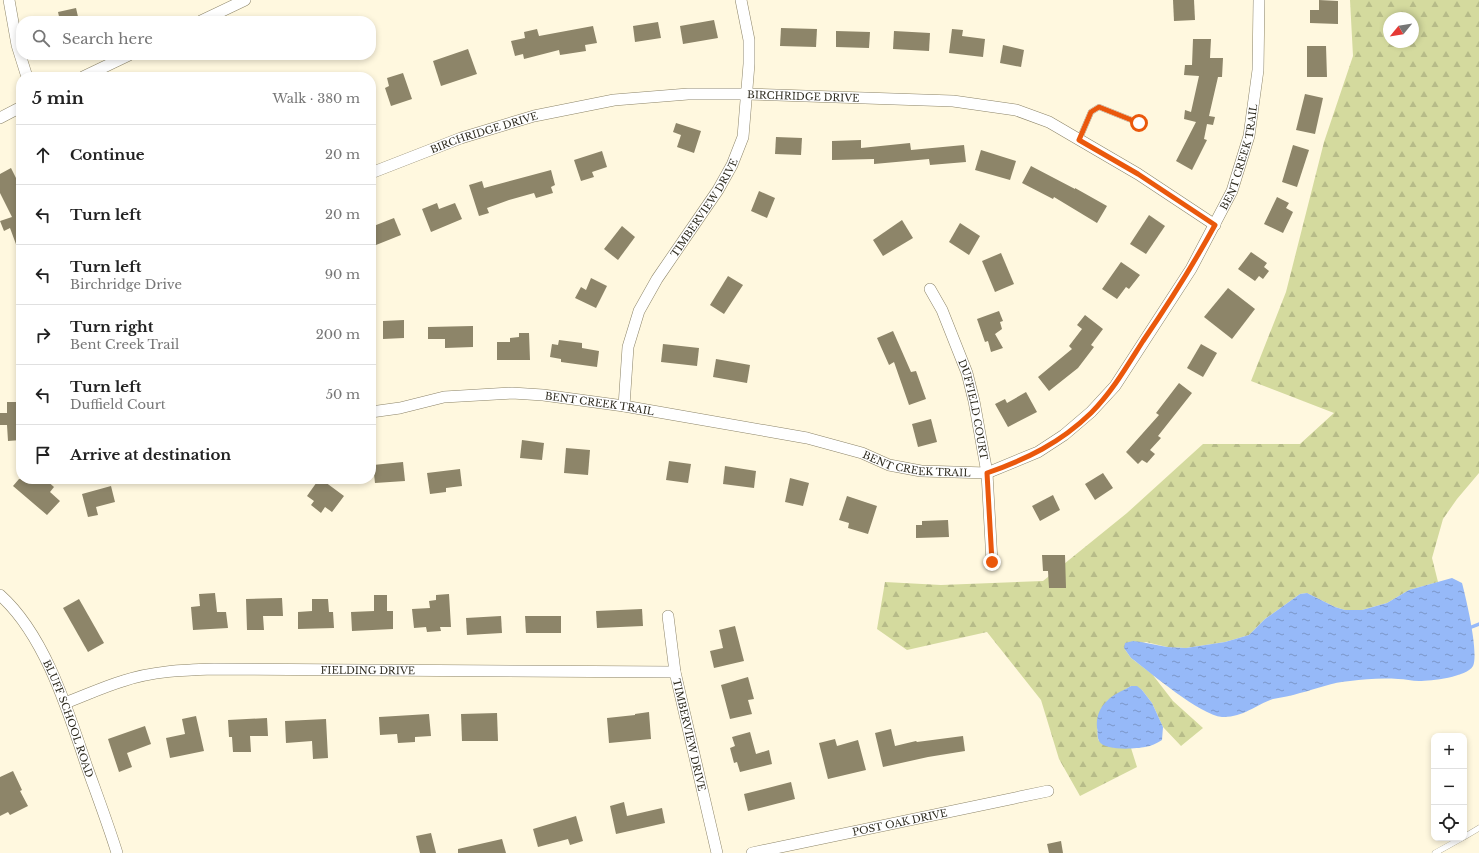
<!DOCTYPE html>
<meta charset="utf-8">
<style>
:root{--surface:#fff;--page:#f6f6f6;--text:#222;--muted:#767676;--line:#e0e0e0}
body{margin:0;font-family:"Libre Baskerville",serif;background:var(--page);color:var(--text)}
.controls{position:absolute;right:12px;bottom:12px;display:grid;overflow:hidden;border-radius:8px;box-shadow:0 2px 6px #0003}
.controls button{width:36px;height:36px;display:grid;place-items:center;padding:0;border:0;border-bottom:1px solid var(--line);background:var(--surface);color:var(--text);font:20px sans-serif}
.compass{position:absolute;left:1383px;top:12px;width:36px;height:36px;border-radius:50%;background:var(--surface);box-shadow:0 2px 6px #0003;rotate:240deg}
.stop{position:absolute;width:12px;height:12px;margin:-9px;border:3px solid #ea580c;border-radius:50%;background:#fff}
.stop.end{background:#ea580c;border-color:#fff;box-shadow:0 1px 4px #0008}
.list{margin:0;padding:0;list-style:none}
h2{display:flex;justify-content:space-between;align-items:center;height:52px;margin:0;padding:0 16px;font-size:17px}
h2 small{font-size:13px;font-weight:400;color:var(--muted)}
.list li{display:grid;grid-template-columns:26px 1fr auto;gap:12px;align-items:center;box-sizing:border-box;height:60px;padding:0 16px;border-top:1px solid var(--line)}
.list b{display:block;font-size:15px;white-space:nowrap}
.list p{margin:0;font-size:13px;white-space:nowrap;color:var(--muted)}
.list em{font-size:13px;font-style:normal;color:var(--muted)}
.icon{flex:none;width:22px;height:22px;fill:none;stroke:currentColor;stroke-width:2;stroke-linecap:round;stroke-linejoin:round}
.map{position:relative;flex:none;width:1479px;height:853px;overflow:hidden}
.search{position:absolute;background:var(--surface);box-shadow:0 2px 6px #0003;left:16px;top:16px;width:360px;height:44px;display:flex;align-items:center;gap:10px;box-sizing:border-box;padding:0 14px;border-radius:16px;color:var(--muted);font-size:15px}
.panel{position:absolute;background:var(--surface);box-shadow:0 2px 6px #0003;left:16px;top:72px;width:360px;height:412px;border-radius:16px}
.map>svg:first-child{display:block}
</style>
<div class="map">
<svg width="1479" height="853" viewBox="0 0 1479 853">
<defs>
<pattern id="forest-firs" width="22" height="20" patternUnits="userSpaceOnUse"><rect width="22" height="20" fill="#d4da9e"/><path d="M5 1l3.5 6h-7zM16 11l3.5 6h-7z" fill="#b6bb88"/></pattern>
<pattern id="water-ripples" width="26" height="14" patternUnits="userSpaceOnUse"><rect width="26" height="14" fill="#96b9f8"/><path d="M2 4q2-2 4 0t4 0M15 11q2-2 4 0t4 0" fill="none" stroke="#7b97c8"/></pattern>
</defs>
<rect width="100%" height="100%" fill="#fff8df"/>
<path fill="url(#forest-firs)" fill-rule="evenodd" d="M1350 0H1479V473L1457 499 1443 519 1432 558 1438 582 1409 590 1387 603 1362 610H1345L1335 607 1307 593 1300 594 1265 619 1249 635 1225 642 1186 648 1167 647 1146 642 1124 648 1131 658 1152 674 1173 701 1203 728 1181 746 1163 727 1152 703 1142 690 1131 686 1108 700 1097 724 1098 740 1115 748H1131L1137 767 1080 796 1059 759 1041 700 987 632 907 650 877 629 885 582 941 585 1043 581 1127 513 1203 444H1300L1334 413 1251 381 1286 292 1324 142 1353 56ZM1389 18H1413V42H1389Z"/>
<g fill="url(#water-ripples)">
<path d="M1452 578 1462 583C1466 598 1479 653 1473 666 1467 677 1431 681 1419 681 1412 681 1405 679 1398 679 1382 678 1365 679 1350 681 1332 682 1317 689 1300 693 1291 696 1282 697 1273 699 1256 705 1242 718 1222 717 1200 715 1151 673 1131 658L1124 648 1125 643 1133 641 1141 642 1167 647 1186 648 1225 642 1249 635 1265 619 1300 594 1307 593 1335 607 1345 610H1362L1387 603 1409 590Z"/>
<path d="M1131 686H1137L1142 690 1152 703 1163 727 1162 740C1157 743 1152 746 1145 747 1135 749 1104 751 1099 741 1097 737 1098 732 1097 728 1096 718 1099 708 1107 701 1113 694 1123 691 1131 686Z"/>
</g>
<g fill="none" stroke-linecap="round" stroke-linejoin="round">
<path stroke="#96b9f8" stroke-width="3.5" d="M1469 628 1479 624"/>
</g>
<g fill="#8d8569">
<path d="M1173 0H1194L1195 20 1174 21Z"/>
<path d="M1319 0 1338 1V24L1310 23V10H1319Z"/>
<path d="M76 8 79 21H60L58 12Z"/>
<path d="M714 20 718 38 683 44 680 26Z"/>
<path d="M658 22 661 38 635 42 633 26Z"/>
<path d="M593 26 597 43 585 45 586 51 560 55 559 50 524 59 523 54 515 56 511 41 525 38 524 32 537 29 539 36Z"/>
<path d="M781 28 817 29 816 47 780 46Z"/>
<path d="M952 29 963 30 962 36 985 39 983 57 949 53Z"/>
<path d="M836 31 870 32 869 48 836 47Z"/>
<path d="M894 31 930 33 929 51 893 49Z"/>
<path d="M1193 39H1211L1210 58H1223L1222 77H1218L1209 116 1215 117 1213 125 1207 124 1204 139 1207 140 1192 170 1176 161 1196 122 1184 119 1185 110 1191 112 1199 76 1184 75 1185 65H1192Z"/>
<path d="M1003 45 1024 50 1021 67 1000 63Z"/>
<path d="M1307 46H1326L1327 77H1307Z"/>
<path d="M468 49 477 74 441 86 433 61Z"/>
<path d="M403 73 412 99 391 106 385 88 389 86 387 78Z"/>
<path d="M1305 94 1323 98 1315 134 1296 130Z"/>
<path d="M676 123 701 131 694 153 677 147 681 135 673 132Z"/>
<path d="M776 137 802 138 801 155 775 154Z"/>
<path d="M861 140V148L910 143 911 150 964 145 966 162 930 165 929 159 874 164V159L832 160V141Z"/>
<path d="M1293 145 1309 150 1297 187 1282 182Z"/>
<path d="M981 150 1016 161 1010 180 975 170Z"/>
<path d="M602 151 607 167 592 172 594 177 581 181 574 160Z"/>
<path d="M1031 166 1075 189V188L1107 206 1097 223 1054 197 1053 199 1022 183Z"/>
<path d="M11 168 21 188V254L20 255 10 228 4 231 0 221 12 217 0 193V174Z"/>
<path d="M551 170 555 185 551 187 553 193 536 198 534 193 509 200 487 208 489 213 479 216 469 185 482 181 484 188Z"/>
<path d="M759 191 775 198 767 218 751 211Z"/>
<path d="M1277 197 1289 203 1286 208 1293 212 1283 233 1264 224Z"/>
<path d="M437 203 439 209 455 203 462 219 431 232 422 209Z"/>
<path d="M1149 215 1165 226 1146 254 1130 244Z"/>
<path d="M394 218 401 235 371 247V227Z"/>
<path d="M902 220 913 238 883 256 873 240Z"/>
<path d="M960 223 980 236 969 255 949 242Z"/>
<path d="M622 226 635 237 618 260 604 249Z"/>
<path d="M1251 252 1267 263 1264 267 1269 271 1263 279 1259 276 1255 281 1238 269Z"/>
<path d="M1001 253 1014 284 995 292 982 261Z"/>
<path d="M1121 262 1140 275 1129 289 1126 287 1117 299 1102 289Z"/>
<path d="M728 276 743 285 724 314 710 305Z"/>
<path d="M591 278 607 286 596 308 575 298 581 287 586 290Z"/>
<path d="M1228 288 1255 309 1232 339 1204 317Z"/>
<path d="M999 311 1003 321 1000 322 1002 329 995 334 1003 348 991 352 988 341 985 342 977 319Z"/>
<path d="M1085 315 1103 329 1091 345 1094 347 1078 368 1049 391 1038 377 1072 349 1069 346 1082 329 1077 325Z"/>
<path d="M404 320V338L383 339V321Z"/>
<path d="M473 326V347L445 348V339H428V327Z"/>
<path d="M893 331 911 372 916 371 926 399 909 405 894 362 889 365 877 338Z"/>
<path d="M519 333H529L530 360H497V342H510V338L519 337Z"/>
<path d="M559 340 582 343V348L599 351 597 367 561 362V359L550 357 552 344 558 345Z"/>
<path d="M663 344 699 348 697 366 661 362Z"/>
<path d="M1201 344 1217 353 1203 377 1187 368Z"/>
<path d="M716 359 750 365 747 383 713 377Z"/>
<path d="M1179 383 1192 393 1158 436 1161 438 1150 450 1155 454 1147 463 1142 460 1138 464 1126 452 1159 415 1156 413Z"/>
<path d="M1026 392 1037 412 1008 427 995 404 1005 399 1007 403Z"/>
<path d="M7 402H21V440L8 441 7 425H0V413H7Z"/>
<path d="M931 419 937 442 918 447 912 424Z"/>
<path d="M522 440 544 443 542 460 520 458Z"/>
<path d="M566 448 590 450 588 475 564 473Z"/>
<path d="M669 461 691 464 688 483 666 480Z"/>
<path d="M403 462 405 481 375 483 373 465Z"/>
<path d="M725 466 756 471 754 488 723 484Z"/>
<path d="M460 469 462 486 446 488V492L430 494 427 473Z"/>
<path d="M1103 473 1113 488 1095 500 1085 484Z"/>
<path d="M790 478 809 483 803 506 785 502Z"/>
<path d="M19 479H45L54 487 50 492 60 501 47 515 13 486Z"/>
<path d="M319 479H321L344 496 332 512 325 507 321 513 311 505 314 501 307 496Z"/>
<path d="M111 486 115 502 96 507 98 515 88 517 82 494Z"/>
<path d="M1053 495 1060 510 1040 521 1032 506Z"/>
<path d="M847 496 877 506 868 534 848 528 849 523 839 520Z"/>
<path d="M948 520 949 537 916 538V525H922V521Z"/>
<path d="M1042 555H1065L1066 588H1049L1048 571H1043Z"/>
<path d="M215 593 217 612H226L228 628 193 630 191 607 200 606 199 594Z"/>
<path d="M449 594 451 627H440L441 631 427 632 426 627 414 628 412 609 430 608 429 601 436 600V595Z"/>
<path d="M374 595H387V611H393V629L352 631 351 612 374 611Z"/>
<path d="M282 598 283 616H263L264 630H247L246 599Z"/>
<path d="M79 599 104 643 88 652 63 608Z"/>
<path d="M312 599H328L329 612H333L334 628 298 629V612L312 611Z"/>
<path d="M642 609 643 626 597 628 596 611Z"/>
<path d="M501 616 502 633 467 635 466 618Z"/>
<path d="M525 616H561V633H526Z"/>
<path d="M735 626 744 661 714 668 710 651 723 648 719 630Z"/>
<path d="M748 677 754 699 748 700 752 714 730 719 721 685Z"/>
<path d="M649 712 651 739 609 743 607 718 635 715V714Z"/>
<path d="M497 713 498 741H462L461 714Z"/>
<path d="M429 714 431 736 415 737V742L398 743 397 734 380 735 379 717Z"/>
<path d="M196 716 204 751 170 758 166 738 185 734 182 719Z"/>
<path d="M267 718 268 736H250L251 752H233L232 737H229L228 720Z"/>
<path d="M326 719 328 758 313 759 312 741 286 743 285 721Z"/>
<path d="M145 726 151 744 127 753 132 767 119 772 108 739Z"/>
<path d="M891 729 895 746 916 741 917 742 963 736 965 751 928 757 883 767 875 733Z"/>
<path d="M750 732 756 754 769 750 772 764 740 772 737 762 734 763 730 748 735 746 732 737Z"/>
<path d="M835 739 837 746 858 740 866 770 828 779 819 743Z"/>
<path d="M13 771 22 790 20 791 28 806 10 815 8 812 0 816V777Z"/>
<path d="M791 782 795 799 748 811 744 794Z"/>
<path d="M624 802 627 816 662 808 665 823 616 834 610 806Z"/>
<path d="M576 816 583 841 570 845 568 839 538 847 533 829Z"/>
<path d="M431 833 436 853H420L416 836Z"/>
<path d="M502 839 506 853H458V849Z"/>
<path d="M1061 841 1063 853H1049L1047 844Z"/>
</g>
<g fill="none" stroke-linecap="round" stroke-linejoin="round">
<g stroke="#8c8468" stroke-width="6">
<g id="lane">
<path d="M1079 140 1091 112 1099 107 1139 123"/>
<path d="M1464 837 1479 828"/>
<path d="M1435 853 1462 838"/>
</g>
</g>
<g stroke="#8c8468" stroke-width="12">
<g id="street">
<path d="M9 0 17 45 27 77"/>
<path d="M201 21 245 0"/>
<path d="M83 77 129 55"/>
<path d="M0 118 21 107"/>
<path id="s1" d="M371 173 461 138 534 116 614 100 688 94H746L953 101 1016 110 1049 122 1138 174 1215 225"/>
<path id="s2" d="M930 289 942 310 967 373 974 401 987 473 992 562"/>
<path id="s3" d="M624 406 628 347 639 311 657 279 718 190 732 165 743 137 749 64V40L741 0"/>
<path id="s4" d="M371 412 400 408 444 397 512 393 543 395 624 406 807 438 862 453 889 465 921 471 987 473 1038 452 1064 435 1091 412 1115 386 1191 269 1232 191 1249 136 1258 70 1259 0"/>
<path id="s5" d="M0 595C45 635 68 711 87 767 97 795 108 824 117 853"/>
<path id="s6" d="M668 616 675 672 717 853"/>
<path id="s7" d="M65 703C84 696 103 687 123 681 153 671 183 670 214 669L675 672"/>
<path id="s8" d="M752 853 1048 791"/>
</g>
</g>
<use href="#lane" stroke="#fff" stroke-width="5.5"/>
<use href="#street" stroke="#fff" stroke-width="11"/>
</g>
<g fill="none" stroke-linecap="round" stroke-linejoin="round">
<path stroke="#ea580c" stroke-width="5" d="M992 562 987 473C1027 459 1060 443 1091 413 1112 392 1127 366 1143 341 1169 303 1193 265 1215 225L1138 174 1079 140 1091 112 1099 107 1139 123"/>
</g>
<g text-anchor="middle" stroke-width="3" stroke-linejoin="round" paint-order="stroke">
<g font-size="10" fill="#2f2c20" stroke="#fff8df">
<text dy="4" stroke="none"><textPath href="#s1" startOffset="444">BIRCHRIDGE DRIVE</textPath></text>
<text dy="4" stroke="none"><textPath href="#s1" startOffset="120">BIRCHRIDGE DRIVE</textPath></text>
<text dy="4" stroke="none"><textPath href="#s4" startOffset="1046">BENT CREEK TRAIL</textPath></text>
<text dy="4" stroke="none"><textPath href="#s3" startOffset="219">TIMBERVIEW DRIVE</textPath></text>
<text dy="4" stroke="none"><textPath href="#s4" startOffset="231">BENT CREEK TRAIL</textPath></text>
<text dy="4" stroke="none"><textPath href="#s2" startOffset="129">DUFFIELD COURT</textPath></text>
<text dy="4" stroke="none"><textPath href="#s4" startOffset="555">BENT CREEK TRAIL</textPath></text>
<text dy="4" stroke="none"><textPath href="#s7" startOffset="308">FIELDING DRIVE</textPath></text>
<text dy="4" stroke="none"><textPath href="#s5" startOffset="143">BLUFF SCHOOL ROAD</textPath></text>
<text dy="4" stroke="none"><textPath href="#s6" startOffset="121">TIMBERVIEW DRIVE</textPath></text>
<text dy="4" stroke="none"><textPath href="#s8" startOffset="151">POST OAK DRIVE</textPath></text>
</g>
</g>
</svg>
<div class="controls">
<button>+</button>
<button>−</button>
<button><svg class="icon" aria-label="locate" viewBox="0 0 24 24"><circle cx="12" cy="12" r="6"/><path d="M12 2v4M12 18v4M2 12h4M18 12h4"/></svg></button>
</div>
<svg class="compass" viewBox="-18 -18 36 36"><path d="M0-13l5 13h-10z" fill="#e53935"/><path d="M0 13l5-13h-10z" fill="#767676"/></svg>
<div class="stop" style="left:1139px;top:123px"></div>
<div class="stop end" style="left:992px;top:562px"></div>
<div class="search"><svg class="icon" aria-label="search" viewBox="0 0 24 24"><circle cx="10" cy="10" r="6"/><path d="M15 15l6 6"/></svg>Search here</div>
<section class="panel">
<h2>5 min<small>Walk · 380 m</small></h2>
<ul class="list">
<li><svg class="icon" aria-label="ahead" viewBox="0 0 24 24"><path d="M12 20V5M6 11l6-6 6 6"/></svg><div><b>Continue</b></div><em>20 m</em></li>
<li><svg class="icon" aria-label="left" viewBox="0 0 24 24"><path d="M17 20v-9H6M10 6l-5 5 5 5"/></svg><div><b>Turn left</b></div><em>20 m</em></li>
<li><svg class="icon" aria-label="left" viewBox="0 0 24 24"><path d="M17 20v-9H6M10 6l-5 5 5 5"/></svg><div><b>Turn left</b><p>Birchridge Drive</p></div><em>90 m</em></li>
<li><svg class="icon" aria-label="right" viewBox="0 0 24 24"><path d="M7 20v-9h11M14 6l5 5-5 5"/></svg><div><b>Turn right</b><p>Bent Creek Trail</p></div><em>200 m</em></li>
<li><svg class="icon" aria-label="left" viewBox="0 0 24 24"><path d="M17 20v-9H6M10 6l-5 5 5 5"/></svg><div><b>Turn left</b><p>Duffield Court</p></div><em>50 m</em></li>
<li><svg class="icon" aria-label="arrive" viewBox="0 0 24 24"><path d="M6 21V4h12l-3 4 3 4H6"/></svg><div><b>Arrive at destination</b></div></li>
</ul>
</section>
</div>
